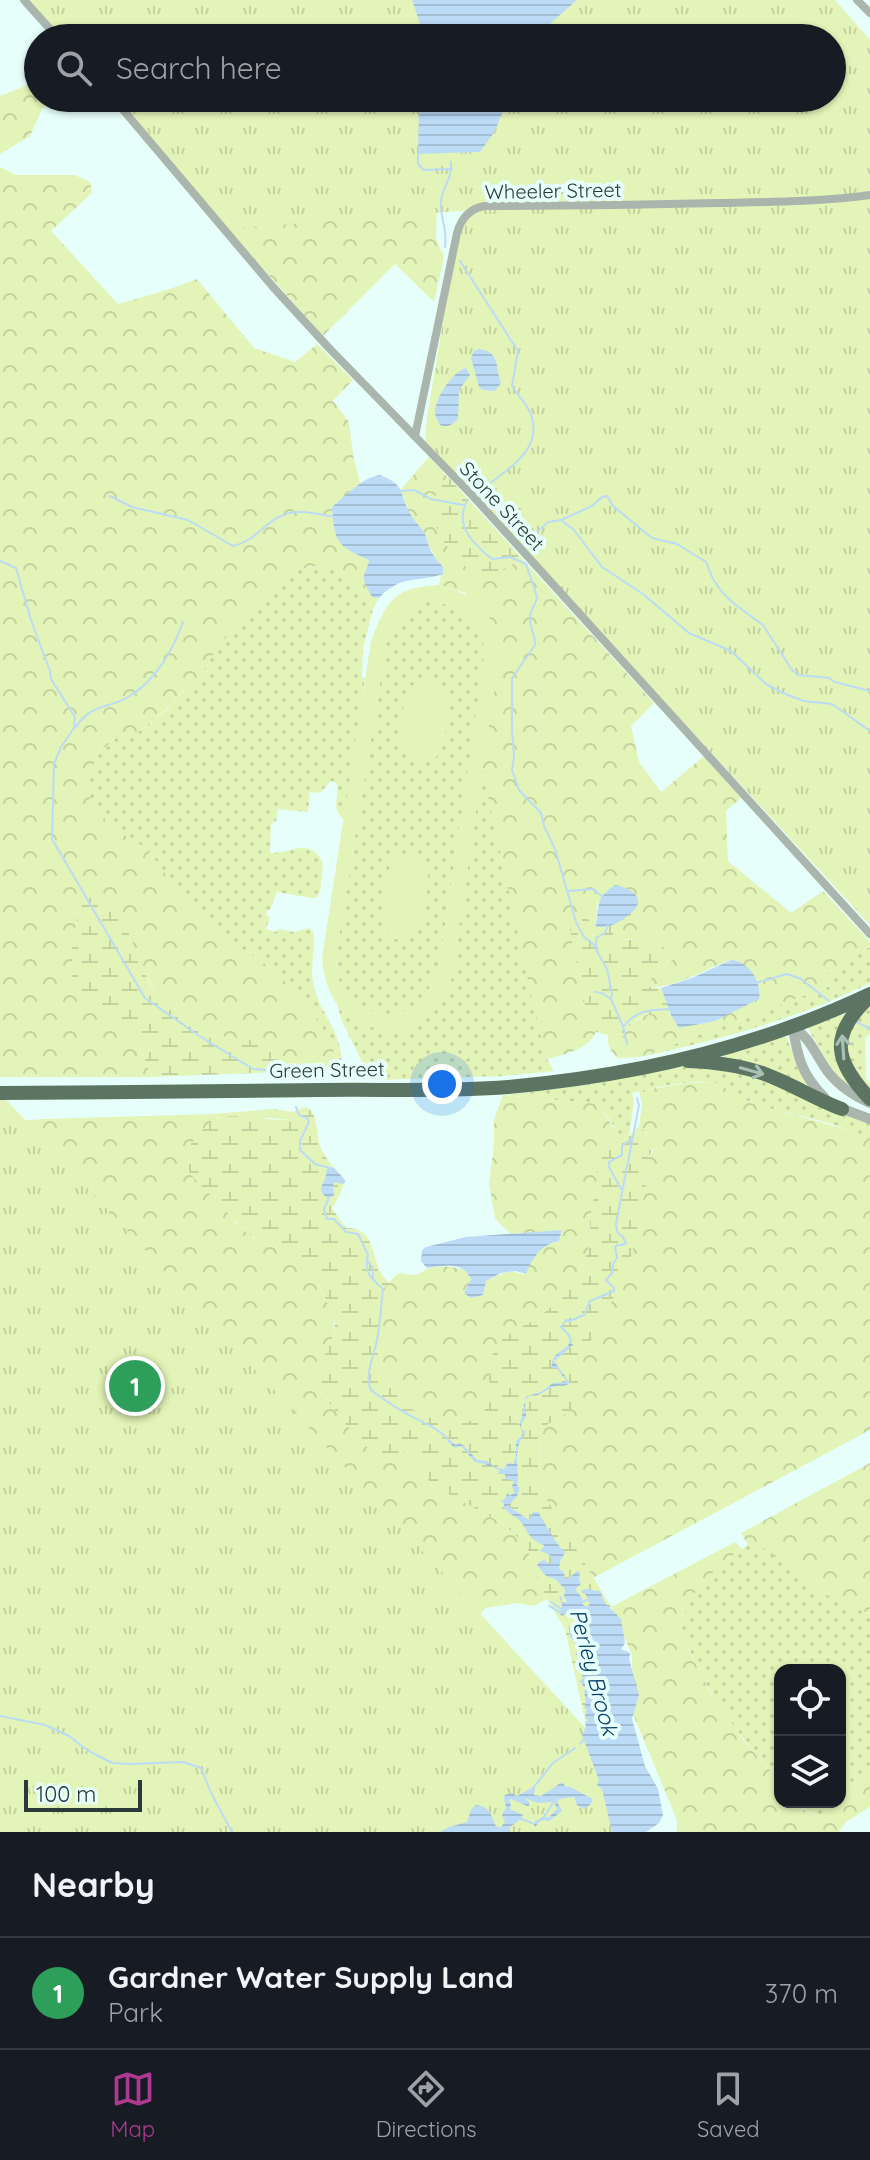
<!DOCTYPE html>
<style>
:root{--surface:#171b24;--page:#242831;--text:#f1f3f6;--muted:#9ea1a6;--line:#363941;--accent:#ad3991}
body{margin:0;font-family:Quicksand,sans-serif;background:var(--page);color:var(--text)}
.controls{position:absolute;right:24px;bottom:24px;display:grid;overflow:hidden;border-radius:16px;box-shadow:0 2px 6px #0004}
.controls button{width:72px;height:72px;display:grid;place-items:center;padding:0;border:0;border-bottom:2px solid var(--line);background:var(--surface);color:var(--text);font:40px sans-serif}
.scale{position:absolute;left:24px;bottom:20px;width:118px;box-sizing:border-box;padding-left:8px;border:4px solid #2b3a38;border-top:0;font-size:22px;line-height:28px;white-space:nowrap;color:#2b3a38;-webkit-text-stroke:6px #e7fffa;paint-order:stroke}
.you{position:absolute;left:442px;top:1084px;width:28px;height:28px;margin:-20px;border:6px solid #fff;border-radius:50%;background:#1a73e8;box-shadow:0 0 0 12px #1a73e833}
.badge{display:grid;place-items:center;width:52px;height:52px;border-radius:50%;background:var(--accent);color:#fff;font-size:26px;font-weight:700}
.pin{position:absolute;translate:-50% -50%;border:4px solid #fff;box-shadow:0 2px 8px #0006}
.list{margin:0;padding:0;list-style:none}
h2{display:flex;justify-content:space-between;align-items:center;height:104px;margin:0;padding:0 32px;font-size:34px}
h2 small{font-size:26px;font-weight:400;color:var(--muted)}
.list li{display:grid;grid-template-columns:52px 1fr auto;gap:24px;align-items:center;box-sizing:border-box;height:112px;padding:0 32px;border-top:2px solid var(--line)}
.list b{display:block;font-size:30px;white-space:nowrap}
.list p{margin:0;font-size:26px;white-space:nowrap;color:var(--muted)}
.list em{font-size:26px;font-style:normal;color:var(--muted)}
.icon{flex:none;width:44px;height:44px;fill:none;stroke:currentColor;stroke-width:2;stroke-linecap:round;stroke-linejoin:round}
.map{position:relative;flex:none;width:870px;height:1832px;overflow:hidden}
.search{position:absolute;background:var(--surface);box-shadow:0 2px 6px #0004;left:24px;right:24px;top:24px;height:88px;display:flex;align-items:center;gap:20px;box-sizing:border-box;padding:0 28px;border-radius:44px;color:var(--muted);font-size:30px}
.sheet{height:216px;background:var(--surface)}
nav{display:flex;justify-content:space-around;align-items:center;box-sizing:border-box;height:112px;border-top:2px solid var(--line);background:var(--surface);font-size:22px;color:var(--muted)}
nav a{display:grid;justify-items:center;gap:4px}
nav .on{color:var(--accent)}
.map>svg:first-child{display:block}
</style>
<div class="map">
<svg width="870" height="1832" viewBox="0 0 870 1832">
<defs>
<pattern id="grass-dots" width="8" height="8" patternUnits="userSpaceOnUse" patternTransform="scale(2)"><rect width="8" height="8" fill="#e3f4b8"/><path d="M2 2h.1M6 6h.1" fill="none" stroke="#c3d29f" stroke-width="1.8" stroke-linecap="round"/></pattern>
<pattern id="forest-crowns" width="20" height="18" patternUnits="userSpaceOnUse" patternTransform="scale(2)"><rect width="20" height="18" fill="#e3f4b8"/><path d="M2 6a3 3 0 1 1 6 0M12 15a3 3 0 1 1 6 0" fill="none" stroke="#c3d29f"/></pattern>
<pattern id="wetland-marsh" width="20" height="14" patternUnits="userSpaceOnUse" patternTransform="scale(2)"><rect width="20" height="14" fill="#e3f4b8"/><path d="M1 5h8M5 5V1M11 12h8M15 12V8" fill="none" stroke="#c3d29f"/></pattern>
<pattern id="park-tufts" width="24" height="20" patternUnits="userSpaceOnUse" patternTransform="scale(2)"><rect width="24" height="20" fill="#e3f4b8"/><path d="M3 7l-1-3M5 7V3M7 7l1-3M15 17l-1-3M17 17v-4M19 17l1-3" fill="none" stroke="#c3d29f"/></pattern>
<pattern id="water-rules" width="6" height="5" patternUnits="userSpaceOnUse" patternTransform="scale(2)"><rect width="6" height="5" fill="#bcdbf6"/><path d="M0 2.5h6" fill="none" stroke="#a2bdd4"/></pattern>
</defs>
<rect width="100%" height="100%" fill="#e7fffa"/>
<g fill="url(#grass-dots)">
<path d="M314 566 338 568 355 584 373 609 363 648 362 677 365 678 344 820C329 806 341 797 336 783L331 781 320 793 310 792 308 812 278 809 276 821 271 824 270 853C291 854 310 836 323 863L320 892 316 898H311L277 892 270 910H267L266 915 270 917 266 929 277 932 278 929 294 932 310 928 313 932C316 948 310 965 313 982 318 1012 342 1030 342 1064L337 1067 333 1050 270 967 210 927 195 913 147 849 110 826 90 798 86 779 100 751 119 736 140 731 163 713 202 673 218 646 241 621 299 570Z"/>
<path d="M428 601C465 607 480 613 485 652L439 968C426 1005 396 1029 359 1004 351 998 342 989 339 980 335 971 337 958 337 949L387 639C398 618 405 608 428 601Z"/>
<path d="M482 768 547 1059 554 1071 502 1076 378 1080 372 1078 367 1072 342 1021 337 1004 353 1019 392 1031 411 1029 426 1019 445 999 451 981Z"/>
<path d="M870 947V983C797 1019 718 1040 640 1057L830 986 825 975Z"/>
<path d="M870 1005V1034L865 1039 866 1078 870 1083V1091L863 1083 848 1056 846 1041 854 1016Z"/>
<path d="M843 1014 845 1016 841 1023 853 1090C836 1077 827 1062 817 1044 814 1038 810 1034 808 1027Z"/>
<path d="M784 1036 787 1038 802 1076 811 1089 723 1058V1055Z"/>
<path d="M685 1066 755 1074 870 1123V1142C848 1122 782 1114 752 1103 739 1098 726 1085 713 1083 686 1080 658 1087 632 1093L634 1101 629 1136 619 1134 599 1104 503 1095 586 1085Z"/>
<path d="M748 1545H759L836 1601 870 1614V1766L835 1809 820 1817 804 1809 798 1802H840V1670H780V1782C743 1739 704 1694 686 1640 684 1634 681 1628 681 1622 686 1589 722 1563 748 1545Z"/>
</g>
<g fill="url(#forest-crowns)">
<path d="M38 81V98H57L42 109 30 136 0 154V96Z"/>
<path d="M150 131 437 198 436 239 444 257 434 302 395 264 323 336 234 236Z"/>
<path d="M0 167 16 175H75L90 182 92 193 51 231 118 304 170 289 197 279 254 348 295 362 317 344 353 380 333 401 349 422 353 455 360 483 332 507C334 541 337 546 369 560L368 569 372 597 379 598 373 609 355 584 338 568 314 566 299 570 241 621 218 646 202 673 162 713 140 731 119 736 100 751 86 779 90 798 110 826 147 849 195 913 210 927 270 967 291 987 322 1026 333 1050 337 1067 298 1072C285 1062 271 1048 256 1042 237 1035 212 1039 194 1029 178 1020 178 1003 156 995L115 910 79 897 77 921 72 943V986C80 995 87 999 97 1006 123 1023 145 1046 150 1077H0Z"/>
<path d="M429 457 654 703 631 726 639 762 661 792 704 756 741 798 726 811 728 861 791 913 823 891 870 942V947L825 975 830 986 640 1057 618 1058C610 1051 607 1045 608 1035L624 1034C631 1021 657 1004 671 1016 675 1019 677 1024 679 1028L731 960C703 969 678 988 648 987L646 983 671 961V955L632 939 618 940 614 937 612 926 635 911 597 903 596 927 586 917 573 948 584 990 585 1008 589 1021 596 1032C588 1050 565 1054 547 1059L536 1018 482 768 501 644 465 593 439 585 443 567 435 560 432 550 428 547 426 535 409 513 401 489Z"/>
<path d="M687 1083H717L751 1103 845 1129 862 1135 870 1142V1430L593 1578 545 1497 541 1478 540 1432 548 1422 561 1417 583 1377 569 1364 595 1336 596 1327 610 1305 643 1200 647 1160 653 1151 656 1134 645 1132 639 1126 642 1104 639 1091Z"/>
<path d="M503 1095 599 1104 611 1124 619 1134 603 1152 590 1222 591 1242 579 1274 563 1297 539 1317 499 1340 493 1397 484 1411 471 1421 442 1422 410 1410 399 1398 383 1374 377 1340 383 1289 398 1273C404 1274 413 1276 418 1274 422 1273 425 1269 430 1268 443 1265 486 1266 465 1289L471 1298 483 1295 486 1281C498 1275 510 1268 523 1275 532 1258 540 1245 559 1241L562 1231 511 1234 495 1219 489 1183 494 1145V1120Z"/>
<path d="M274 1109 293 1112 289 1120 273 1118H216L234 1221 254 1238 287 1252 304 1262 312 1272 335 1318 326 1399 377 1456 407 1450 432 1485 504 1524 517 1535 527 1547 534 1571 547 1599 534 1606 517 1603 486 1608 479 1616 0 1832V1122L44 1119 212 1114Z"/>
<path d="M870 1463V1614L836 1601 759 1545H748L741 1533Z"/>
<path d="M735 1542 742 1549 725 1561 705 1581 690 1599 681 1624 691 1655 711 1694 746 1743 780 1782V1802H798L804 1810 820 1817 835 1809 870 1766V1807L846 1822 839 1832H677V1820L633 1714 632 1655 611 1607Z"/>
</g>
<g fill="url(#wetland-marsh)">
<path d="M448 477 519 555 517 562C506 568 494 575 481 574 461 572 433 531 432 511 431 499 440 486 448 477Z"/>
<path d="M90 882C127 906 135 959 156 995 177 1003 178 1020 194 1029 212 1039 237 1035 257 1042 274 1048 284 1061 298 1072L287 1074 282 1072 150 1077C145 1046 123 1023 97 1006 87 999 80 995 72 986V943L77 921 79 897Z"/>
<path d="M615 885C626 887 647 896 635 911 631 917 619 922 612 926L614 937 619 940 655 939 671 955 672 960 646 983 648 987 661 988 671 1015C653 1009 633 1017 624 1034L608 1035 596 1032 589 1022 585 1008 584 990 573 948 570 929 578 915 586 917 596 927C599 906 596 898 615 885Z"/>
<path d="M306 1107C320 1114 315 1135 321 1148 326 1160 337 1170 345 1180L339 1197 332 1208 346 1228C380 1227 368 1265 389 1283L383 1289 377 1340 383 1374 399 1398 410 1410 442 1422 471 1421 484 1411 493 1397 489 1378 492 1356 499 1340 539 1317 563 1297 579 1274 591 1242 590 1222 598 1167 603 1152 619 1134 629 1136 639 1126 645 1132 656 1134 658 1139 647 1160 645 1191 632 1254 624 1275 610 1305 596 1327 595 1336 569 1364 583 1377C581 1393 576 1407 562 1417 551 1424 550 1420 540 1432L541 1478 545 1497 611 1607 593 1612 565 1598 569 1605 580 1612 606 1716 586 1725 565 1629 547 1599 534 1571 527 1547 504 1524 432 1485 407 1450 403 1452 399 1459C390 1461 382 1459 375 1454 359 1442 320 1397 318 1378 316 1364 337 1341 335 1318 322 1293 313 1263 287 1252 272 1245 259 1242 246 1232L190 1174C185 1161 185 1149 195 1139 201 1132 209 1120 219 1118 240 1113 268 1121 289 1120L293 1112Z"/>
</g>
<g fill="url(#park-tufts)">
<path d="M23 0H835L870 40V925L425 442 427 417 458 232 473 210 224 229 109 98H832V38H56Z"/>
<path d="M0 1093 592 1735 616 1832H0Z"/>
</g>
<g fill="#e3f4b8" fill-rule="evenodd">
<path d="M439 585C478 597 487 605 501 644L451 981C449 986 448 994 445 999 439 1009 423 1023 412 1028 388 1038 353 1024 338 1005 327 992 324 975 322 958L371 641C388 600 392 588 439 585ZM428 601C465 607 480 613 485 652L439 968C426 1005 396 1029 359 1004 351 998 343 989 339 980 335 971 337 958 337 949L387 639C398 619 405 608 428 601Z"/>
<path d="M423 680C433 681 444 685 448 696 450 703 447 713 446 721 445 736 446 759 426 761 419 762 414 760 409 756 406 753 403 750 402 746 399 737 403 698 408 690 411 685 417 682 423 680Z"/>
<path d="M408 854C421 855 427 864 428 876 426 894 428 948 398 940 392 938 387 934 384 928 379 919 385 871 392 862 396 857 401 855 408 854Z"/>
</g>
<g fill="url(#water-rules)">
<path d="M412 0H577L552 22 539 38H425Z"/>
<path d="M419 98H508L495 131 480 152 418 154Z"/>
<path d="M479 349C501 352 495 368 501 383L495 391 483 390 479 387 471 358 474 351Z"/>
<path d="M466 368 470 375 459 390 458 419C452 425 448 428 440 425 438 421 435 416 435 412 436 397 452 372 466 368Z"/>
<path d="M380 475C407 486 398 492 410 513 414 521 421 527 425 534 427 538 427 543 429 547 432 554 437 561 443 567V574C416 583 401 574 379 598L372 597C369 591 363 583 364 576 365 571 368 567 369 560 337 546 334 542 332 507 347 495 361 478 380 475Z"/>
<path d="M615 885C636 889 649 902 626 917 621 920 615 925 609 926 605 927 601 927 596 927 599 907 595 898 615 885Z"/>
<path d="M731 960C749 961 762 982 759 999L715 1021 679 1028 671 1015 661 988 692 978Z"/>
<path d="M331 1167 334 1168 345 1180V1183L342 1184 335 1182 333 1184 334 1195 328 1199C317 1189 321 1189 325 1179 326 1176 326 1173 327 1169Z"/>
<path d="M562 1230 559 1241C540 1245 533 1257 526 1274L516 1271 501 1273 486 1281 483 1295 471 1298 464 1293 471 1279C463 1261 444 1266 427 1268L421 1261 422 1250 426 1247 466 1237Z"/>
<path d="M570 1339 573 1345 554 1361 570 1383C563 1388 560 1384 553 1387 543 1391 541 1397 530 1395L525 1401 526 1416 521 1425 522 1430 526 1431C524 1436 521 1439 519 1444 514 1456 520 1472 517 1485L520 1488 517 1496 508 1506 529 1520 533 1512H538C545 1523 557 1546 565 1552L560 1562 559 1569 564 1572 565 1579 569 1578 577 1571 580 1572 579 1579 581 1584 575 1589 582 1598 583 1605 587 1607 590 1604 586 1595 581 1591C590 1586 592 1592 600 1591L605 1603 621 1619 625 1643 621 1649 630 1653 629 1659 639 1695 632 1719 645 1766 658 1789 663 1815 659 1823 646 1832H612L602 1789 597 1785 599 1780 582 1735 586 1727 585 1723 588 1720 585 1717 587 1709 584 1708 586 1703 584 1691 588 1688 583 1686 580 1681 584 1677 581 1672 588 1664 587 1662 581 1665 576 1654 585 1640 575 1629 574 1624 579 1622 574 1612H572L567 1617 568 1612 562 1616 560 1614 562 1605 559 1596 562 1597V1602H567L564 1597 565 1589 555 1579C542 1575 546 1575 537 1565L539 1562 544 1560 552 1565 550 1555 540 1551 544 1547V1545C528 1539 529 1532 520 1521 515 1516 509 1514 504 1508V1503L500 1501 505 1499 508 1491 509 1496 514 1493 512 1486 514 1481 505 1479V1474H498L499 1470 485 1464 475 1462 461 1446 455 1448 448 1442 446 1437 456 1445 459 1443 464 1446 477 1460 487 1461 494 1467 504 1469 508 1463 513 1464 516 1457V1442L523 1434 519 1424 522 1417 524 1404 527 1396 541 1392 553 1383 567 1382 557 1368H552C550 1356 560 1352 568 1346Z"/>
<path d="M562 1782 565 1786 572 1788 591 1798 593 1800 590 1805 584 1809 577 1805 574 1797 559 1799 557 1802 562 1811 549 1821 541 1820 535 1827 533 1823 544 1816 548 1818 557 1809 554 1802 538 1803 524 1798 529 1802V1806H527L511 1799 509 1801 511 1804 510 1809 523 1815 522 1818 509 1828V1832H440L449 1827 467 1822 471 1810 476 1805C491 1807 491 1816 496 1826L500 1828 505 1822 502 1815 506 1807 504 1798 505 1795 512 1793 517 1796 535 1786 534 1795 541 1796Z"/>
</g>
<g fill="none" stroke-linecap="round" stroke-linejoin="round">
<g stroke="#bcdbf6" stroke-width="2">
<path d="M418 154V164L424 170 452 169"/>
<path d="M445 247C448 226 439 218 441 200 443 186 453 177 451 162"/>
<path d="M460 261 518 351 512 386C517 394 526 403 530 412 546 450 505 471 481 490"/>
<path d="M400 491 414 490 431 499 463 505"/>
<path d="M110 496 132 507 188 520 233 546C256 541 263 523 283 515 298 508 320 515 335 517"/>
<path d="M467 501C454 525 473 544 492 559L510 557 526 564 537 597C536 604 530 611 530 617 529 627 536 635 535 645L512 678V730L514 758 512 770 519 790 541 813 544 826 555 849 576 922 584 937 593 944 607 969 612 994 611 999 623 1026 627 1044"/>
<path d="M561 520 592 506 602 497 607 496 613 506 652 538 677 544 706 562 713 579 722 592 733 603 763 625 792 670 798 675 829 678 835 682 870 691"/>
<path d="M523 545 548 522 561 520 574 530 602 567 643 594 689 633 731 651 766 684 783 693 804 701 832 704 870 731"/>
<path d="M0 561 16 568 31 620 50 671 51 679 75 717 74 728 61 747 54 764 52 839 145 998 198 1035 253 1069 290 1072"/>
<path d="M75 728C93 702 106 710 128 697 155 682 173 650 183 622"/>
<path d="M568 891 593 889 603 897"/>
<path d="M596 948V938L605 933 608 925"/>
<path d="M756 983 787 974 801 979 829 1001"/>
<path d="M595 992 602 993 611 999"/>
<path d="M857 1022 870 1029"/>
<path d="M623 1027C637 1009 650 1010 671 1009"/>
<path d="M296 1107 299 1115 307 1118 309 1122 300 1141V1150L315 1164 330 1168"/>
<path d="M621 1189 609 1167V1162L622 1155V1146L632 1138"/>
<path d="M328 1200 324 1209 327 1219H334L346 1232 358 1234 368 1255C363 1271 371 1279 383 1289 381 1306 380 1324 377 1340 374 1356 364 1375 371 1390 383 1399 396 1408 409 1415 423 1423 435 1426 447 1438"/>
<path d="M367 1260 373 1268V1279"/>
<path d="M571 1340 568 1334 561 1327 566 1320 570 1321 584 1315 590 1301 614 1291V1288L606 1280 613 1272V1264L617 1258 615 1247 617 1245H622L626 1243 623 1237 617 1232 616 1224 639 1105 637 1098"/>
<path d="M555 1359 566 1350"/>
<path d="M551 1602 561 1609"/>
<path d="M582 1602 587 1600"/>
<path d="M549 1606 560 1612"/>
<path d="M570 1632V1635L580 1647"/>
<path d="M576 1637 577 1631"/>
<path d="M0 1716 45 1725 69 1736 87 1750 112 1763 130 1764 183 1762 201 1768 211 1793 232 1832"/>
<path d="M580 1744 584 1739"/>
<path d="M533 1788 553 1763 575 1748"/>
<path d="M519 1818 532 1823"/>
<path d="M542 1820 554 1801"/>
</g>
<g stroke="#aab6ad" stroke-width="8">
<path d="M24 0 58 38"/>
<path d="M857 0 870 13"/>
<path d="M113 98 273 287 328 347 471 494 870 934"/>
<path d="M415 436 457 233C461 219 469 209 484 206 562 206 639 205 717 203 768 202 820 202 870 195"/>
</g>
<g stroke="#aab6ad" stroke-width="10">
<path d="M792 1025C798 1057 801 1074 825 1098"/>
<path d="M792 1025C811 1039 815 1054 828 1072 839 1086 854 1096 870 1103"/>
<path d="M838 1107 870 1119"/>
</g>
<g stroke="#5c7462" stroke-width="14">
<path d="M868 998C829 1036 834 1060 870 1099"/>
<path d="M688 1061C713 1062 738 1065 762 1073 790 1083 815 1099 842 1109"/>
<path d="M0 1093C107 1092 214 1092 321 1090 383 1089 446 1092 508 1087 632 1076 758 1047 870 994"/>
</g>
</g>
<defs><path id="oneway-shaft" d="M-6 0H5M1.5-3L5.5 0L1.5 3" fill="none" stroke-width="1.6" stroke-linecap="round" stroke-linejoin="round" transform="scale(2)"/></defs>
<g stroke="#a8c0b6">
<use href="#oneway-shaft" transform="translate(843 1047) rotate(-94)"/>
<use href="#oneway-shaft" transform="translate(752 1071) rotate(16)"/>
</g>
<g text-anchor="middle" stroke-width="8" stroke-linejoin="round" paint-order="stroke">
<g font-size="20" fill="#2b3a38" stroke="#e7fffa">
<text transform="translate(553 191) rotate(-1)" y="7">Wheeler Street</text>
<text transform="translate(502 506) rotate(47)" y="7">Stone Street</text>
<text transform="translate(327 1070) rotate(-1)" y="7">Green Street</text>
</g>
<g font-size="22" font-style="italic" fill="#003e67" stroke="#e7fffa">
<text transform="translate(594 1672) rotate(75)" y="8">Perley Brook</text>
</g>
</g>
</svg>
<div class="controls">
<button><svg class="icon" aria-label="locate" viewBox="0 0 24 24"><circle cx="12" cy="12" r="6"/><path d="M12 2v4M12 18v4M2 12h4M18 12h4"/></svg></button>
<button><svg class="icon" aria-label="layers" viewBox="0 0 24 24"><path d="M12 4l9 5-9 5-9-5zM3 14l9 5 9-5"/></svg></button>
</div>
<div class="scale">100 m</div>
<div class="you"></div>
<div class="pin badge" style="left:135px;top:1386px;background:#2e9e5b">1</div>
<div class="search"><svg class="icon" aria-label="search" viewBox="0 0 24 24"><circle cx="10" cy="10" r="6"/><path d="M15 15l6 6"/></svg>Search here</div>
</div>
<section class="sheet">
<h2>Nearby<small></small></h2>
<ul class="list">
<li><span class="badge" style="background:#2e9e5b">1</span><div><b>Gardner Water Supply Land</b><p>Park</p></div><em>370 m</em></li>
</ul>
</section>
<nav>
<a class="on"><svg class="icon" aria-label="map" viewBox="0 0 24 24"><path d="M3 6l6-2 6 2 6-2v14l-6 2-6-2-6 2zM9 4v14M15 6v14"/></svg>Map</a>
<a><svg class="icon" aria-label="directions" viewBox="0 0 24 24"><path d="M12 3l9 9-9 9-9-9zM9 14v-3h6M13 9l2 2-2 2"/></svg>Directions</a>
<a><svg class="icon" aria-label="saved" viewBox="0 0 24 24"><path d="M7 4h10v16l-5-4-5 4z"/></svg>Saved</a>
</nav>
